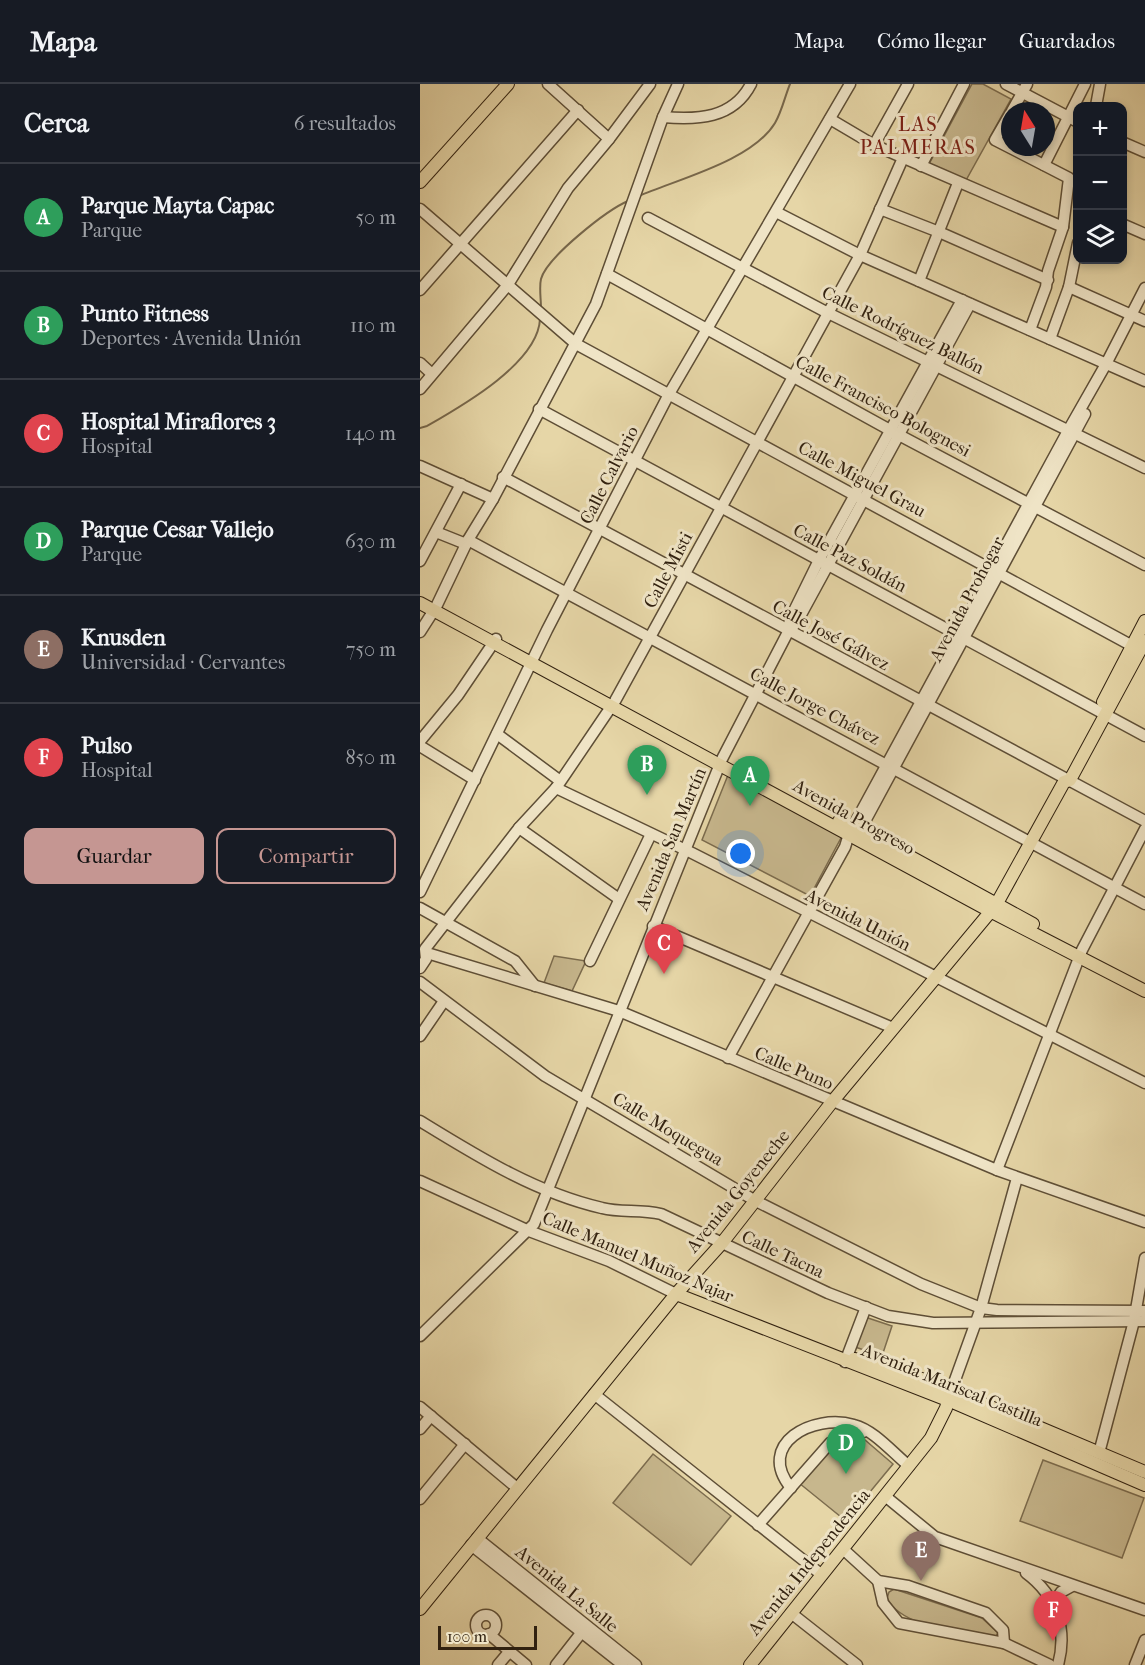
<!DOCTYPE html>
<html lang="es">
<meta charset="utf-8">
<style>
:root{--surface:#171b24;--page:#20242c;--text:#f1f3f6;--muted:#9ea1a6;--line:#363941;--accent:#c59692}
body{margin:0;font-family:"IM FELL French Canon",serif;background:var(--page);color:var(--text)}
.controls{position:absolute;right:18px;top:18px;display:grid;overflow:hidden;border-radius:12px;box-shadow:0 3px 9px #0003}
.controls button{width:54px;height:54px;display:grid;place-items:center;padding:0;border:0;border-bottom:2px solid var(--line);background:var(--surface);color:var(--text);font:30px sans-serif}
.compass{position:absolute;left:581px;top:18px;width:54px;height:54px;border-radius:50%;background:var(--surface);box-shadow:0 3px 9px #0003;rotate:349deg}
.scale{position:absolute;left:18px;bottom:15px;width:99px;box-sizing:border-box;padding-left:6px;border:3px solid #312110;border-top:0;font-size:16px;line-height:21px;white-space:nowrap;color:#312110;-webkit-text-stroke:4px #efe4c6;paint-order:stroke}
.you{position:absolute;left:321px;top:770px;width:21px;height:21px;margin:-15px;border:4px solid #fff;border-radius:50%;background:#1a73e8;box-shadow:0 0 0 9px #1a73e833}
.badge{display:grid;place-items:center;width:39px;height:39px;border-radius:50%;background:var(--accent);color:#fff;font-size:20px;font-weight:700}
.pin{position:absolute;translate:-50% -50px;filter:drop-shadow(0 2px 3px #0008)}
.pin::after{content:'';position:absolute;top:32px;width:21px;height:18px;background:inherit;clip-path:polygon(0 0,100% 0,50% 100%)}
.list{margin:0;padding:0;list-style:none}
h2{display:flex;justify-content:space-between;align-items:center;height:78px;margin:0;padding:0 24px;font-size:26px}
h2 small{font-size:20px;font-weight:400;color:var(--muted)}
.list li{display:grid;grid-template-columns:39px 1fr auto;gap:18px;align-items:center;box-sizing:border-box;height:108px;padding:0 24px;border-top:2px solid var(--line)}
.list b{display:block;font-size:22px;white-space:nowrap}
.list p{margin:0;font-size:20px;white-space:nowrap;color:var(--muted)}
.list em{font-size:20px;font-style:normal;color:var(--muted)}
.actions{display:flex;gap:12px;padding:18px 24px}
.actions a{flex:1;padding:14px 0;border:2px solid var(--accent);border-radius:12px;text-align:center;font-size:21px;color:var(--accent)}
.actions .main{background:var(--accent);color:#111}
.icon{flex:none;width:33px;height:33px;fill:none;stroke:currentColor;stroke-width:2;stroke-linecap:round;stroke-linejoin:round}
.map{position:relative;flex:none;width:725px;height:1581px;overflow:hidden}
header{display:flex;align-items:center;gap:36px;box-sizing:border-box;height:84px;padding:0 30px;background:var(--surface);border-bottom:2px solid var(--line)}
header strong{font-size:28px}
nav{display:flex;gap:33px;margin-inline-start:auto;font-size:21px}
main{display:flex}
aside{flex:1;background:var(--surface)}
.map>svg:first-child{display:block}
</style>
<header>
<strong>Mapa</strong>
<nav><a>Mapa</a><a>Cómo llegar</a><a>Guardados</a></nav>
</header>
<main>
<aside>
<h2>Cerca<small>6 resultados</small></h2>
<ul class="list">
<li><span class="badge" style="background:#2e9e5b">A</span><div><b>Parque Mayta Capac</b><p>Parque</p></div><em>50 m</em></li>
<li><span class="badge" style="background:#2e9e5b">B</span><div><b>Punto Fitness</b><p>Deportes · Avenida Unión</p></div><em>110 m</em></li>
<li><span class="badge" style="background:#e0444e">C</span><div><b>Hospital Miraflores 3</b><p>Hospital</p></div><em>140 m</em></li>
<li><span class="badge" style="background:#2e9e5b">D</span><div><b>Parque Cesar Vallejo</b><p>Parque</p></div><em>630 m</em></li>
<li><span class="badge" style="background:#8d6e63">E</span><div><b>Knusden</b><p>Universidad · Cervantes</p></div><em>750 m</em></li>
<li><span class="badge" style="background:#e0444e">F</span><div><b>Pulso</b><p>Hospital</p></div><em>850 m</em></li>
</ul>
<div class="actions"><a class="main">Guardar</a><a>Compartir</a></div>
</aside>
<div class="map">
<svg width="725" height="1581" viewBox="0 0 725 1581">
<rect width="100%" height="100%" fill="#e6d6a7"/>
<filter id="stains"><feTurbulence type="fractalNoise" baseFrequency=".00333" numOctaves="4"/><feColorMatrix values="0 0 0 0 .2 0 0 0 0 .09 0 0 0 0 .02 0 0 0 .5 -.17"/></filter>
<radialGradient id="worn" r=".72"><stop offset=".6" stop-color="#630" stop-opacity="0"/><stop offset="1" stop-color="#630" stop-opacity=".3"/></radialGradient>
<g fill="#c7b78d" stroke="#7c6c4e" stroke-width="1.5">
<path d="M552 0H563L591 15 545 98 508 82Z"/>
<path d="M308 691 422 752 390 812 282 756Z"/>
<path d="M134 872 166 877 152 907 124 899Z"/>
<path d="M445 1233 472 1242 462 1272 435 1263Z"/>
<path d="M432 1354 445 1356 473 1380 426 1437 379 1399 408 1362Z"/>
<path d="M233 1370 311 1432 271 1481 193 1419Z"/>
<path d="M623 1376 724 1414 702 1474 600 1437Z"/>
<path d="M474 1505 562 1534 578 1549 576 1552C543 1546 483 1546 467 1514L469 1508Z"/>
</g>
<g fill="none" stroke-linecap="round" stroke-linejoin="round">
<g stroke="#78684c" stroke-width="2">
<path d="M219 112C258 95 332 77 355 39 362 27 365 12 370 0"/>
<path d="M121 224C121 215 119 203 121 195 127 173 187 126 208 117"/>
<path d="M0 344 7 342C42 322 118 279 120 235"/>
</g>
<g stroke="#5e4e36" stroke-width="13">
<g id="minor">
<path d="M128 0 189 55"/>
<path d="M586 0 658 38"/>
<path d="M676 22 680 0"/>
<path d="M592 27 607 0"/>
<path d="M590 30 575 56 649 94 643 143 628 187 626 203 610 246"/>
<path d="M243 33C277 36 313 35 331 0"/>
<path d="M410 35 454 61 643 143"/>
<path d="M702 58 725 68"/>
<path d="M454 61 488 0"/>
<path d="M624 81 665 0"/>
<path d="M501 82 544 0"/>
<path d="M0 125 156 260 718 565"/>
<path d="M460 125 519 148 628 196"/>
<path d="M356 128 440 171 725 297"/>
<path d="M228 134 408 229 725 384"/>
<path d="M702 140 725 150"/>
<path d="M187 190 479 351 725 481"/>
<path d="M499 197 538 99"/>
<path d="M649 203 725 237"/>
<path d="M0 206 158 26"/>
<path d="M630 255 649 203 658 159"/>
<path d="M0 279 12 290"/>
<path d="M0 305 87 202 148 104 189 55 230 0"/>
<path d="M119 325 725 652"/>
<path d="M0 382 73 415"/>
<path d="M83 393 725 737"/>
<path d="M16 448 46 460"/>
<path d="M48 456 725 820"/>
<path d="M0 477 41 400"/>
<path d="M0 548 16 523 48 456 73 415 176 220 243 33 258 0"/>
<path d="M368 548 370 535 399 476 542 216"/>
<path d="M77 650 139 696"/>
<path d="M0 657 38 611 76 555"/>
<path d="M0 662 55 696"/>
<path d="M136 704 272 769 725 999"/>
<path d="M99 744 199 815"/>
<path d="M437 752 665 330"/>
<path d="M0 808 127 546 249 310 430 0"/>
<path d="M0 824 95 877 115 902"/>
<path d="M233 842 473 944"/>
<path d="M7 869 199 927 577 1086 725 1138"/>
<path d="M170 877 231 750"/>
<path d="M0 884 6 875 5 865 99 744 136 704 195 617 440 171 483 74"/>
<path d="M0 898 125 992 334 1116 501 1200 561 1224 577 1226 725 1227"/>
<path d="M0 952 24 917"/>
<path d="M308 974 425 763 429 750 649 345 686 280 725 204"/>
<path d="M0 1037C57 1072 116 1109 182 1124 201 1129 220 1125 241 1130L408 1209 468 1232 513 1239 725 1237"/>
<path d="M577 1086 662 866 725 745"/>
<path d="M0 1097 109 1147 189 1177 256 1210"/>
<path d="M0 1252 114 1140 302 675 368 548 377 538 550 220"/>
<path d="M425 1278 446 1223"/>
<path d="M531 1307 561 1224 597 1094"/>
<path d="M174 1310 402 1491"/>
<path d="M0 1323 97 1404"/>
<path d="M0 1345 11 1332"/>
<path d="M679 1369 714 1237 725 1174"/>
<path d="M371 1404C335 1360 393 1329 434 1341 454 1346 473 1369 489 1382"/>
<path d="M465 1412 515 1453 725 1526"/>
<path d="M0 1415 45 1360"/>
<path d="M338 1441 410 1359 446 1347"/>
<path d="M57 1454 216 1581"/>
<path d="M51 1461 203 1581"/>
<path d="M423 1465 458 1497 488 1502 566 1529 583 1546 584 1559"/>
<path d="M606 1489C636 1511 648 1545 638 1581"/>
<path d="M458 1497 463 1519 479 1539 584 1559 630 1581"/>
<path d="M633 1520 641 1508 652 1502"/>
<path d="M371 1529 437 1581"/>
<circle cx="66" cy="1541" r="10"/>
<path d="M69 1550 106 1581"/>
<path d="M78 1581 89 1568"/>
<path d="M136 1581 165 1544"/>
<path d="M715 1581 725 1556"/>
</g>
</g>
<g stroke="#312110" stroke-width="14">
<g id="major">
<path d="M0 98 88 0"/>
<path d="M0 519 570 827 725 907"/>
<path d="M683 618 725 537"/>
<path d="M419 737 447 749 613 840"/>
<path d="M256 1210 535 1319 725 1401"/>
<path d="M434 1275 461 1280 523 1303 725 1388"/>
<path d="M0 1525 256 1210 302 1159 412 1018 576 821 644 698 650 696 725 557"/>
<path d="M330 1581 511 1354 526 1324 531 1307"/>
</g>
</g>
<use href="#minor" stroke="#efe4c6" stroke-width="10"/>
<use href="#major" stroke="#e6d6a7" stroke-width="12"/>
</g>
<g text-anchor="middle" stroke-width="6" stroke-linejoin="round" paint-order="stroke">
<g font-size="18" fill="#312110" stroke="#efe4c6">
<text transform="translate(483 246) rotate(26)" y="6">Calle Rodríguez Ballón</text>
<text transform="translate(463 322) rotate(28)" y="6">Calle Francisco Bolognesi</text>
<text transform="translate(189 391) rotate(-63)" y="6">Calle Calvario</text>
<text transform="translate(442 395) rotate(28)" y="6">Calle Miguel Grau</text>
<text transform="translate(430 474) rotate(28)" y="6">Calle Paz Soldán</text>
<text transform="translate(248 486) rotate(-62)" y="6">Calle Misti</text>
<text transform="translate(547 515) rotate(-62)" y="6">Avenida Prohogar</text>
<text transform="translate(411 551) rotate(28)" y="6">Calle José Gálvez</text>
<text transform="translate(395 622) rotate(28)" y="6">Calle Jorge Chávez</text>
<text transform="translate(434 733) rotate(29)" y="6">Avenida Progreso</text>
<text transform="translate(251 755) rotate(-67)" y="6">Avenida San Martín</text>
<text transform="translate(438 836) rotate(27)" y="6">Avenida Unión</text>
<text transform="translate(374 984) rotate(23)" y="6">Calle Puno</text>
<text transform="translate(248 1045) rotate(31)" y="6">Calle Moquegua</text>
<text transform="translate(318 1107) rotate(-51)" y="6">Avenida Goyeneche</text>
<text transform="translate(363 1170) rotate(25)" y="6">Calle Tacna</text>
<text transform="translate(218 1173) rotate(23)" y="6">Calle Manuel Muñoz Najar</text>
<text transform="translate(532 1301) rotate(22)" y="6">Avenida Mariscal Castilla</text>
<text transform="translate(389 1478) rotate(-51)" y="6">Avenida Independencia</text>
<text transform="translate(147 1505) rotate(39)" y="6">Avenida La Salle</text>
</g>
<g font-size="20" letter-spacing="1.5" fill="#7a1f14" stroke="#efe4c6">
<text x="498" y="47">LAS<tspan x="498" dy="23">PALMERAS</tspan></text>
</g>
</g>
<rect width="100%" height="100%" filter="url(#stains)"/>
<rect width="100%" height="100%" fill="url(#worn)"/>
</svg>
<div class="controls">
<button>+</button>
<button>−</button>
<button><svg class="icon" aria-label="layers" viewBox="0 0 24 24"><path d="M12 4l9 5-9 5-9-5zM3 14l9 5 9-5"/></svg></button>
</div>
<svg class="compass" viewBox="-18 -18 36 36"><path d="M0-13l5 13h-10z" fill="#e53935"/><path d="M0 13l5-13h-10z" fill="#9ea1a6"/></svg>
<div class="scale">100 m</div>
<div class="you"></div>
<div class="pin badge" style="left:330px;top:722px;background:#2e9e5b">A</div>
<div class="pin badge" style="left:227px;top:711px;background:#2e9e5b">B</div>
<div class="pin badge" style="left:244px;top:890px;background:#e0444e">C</div>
<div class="pin badge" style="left:426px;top:1390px;background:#2e9e5b">D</div>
<div class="pin badge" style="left:501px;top:1497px;background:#8d6e63">E</div>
<div class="pin badge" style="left:633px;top:1557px;background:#e0444e">F</div>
</div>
</main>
